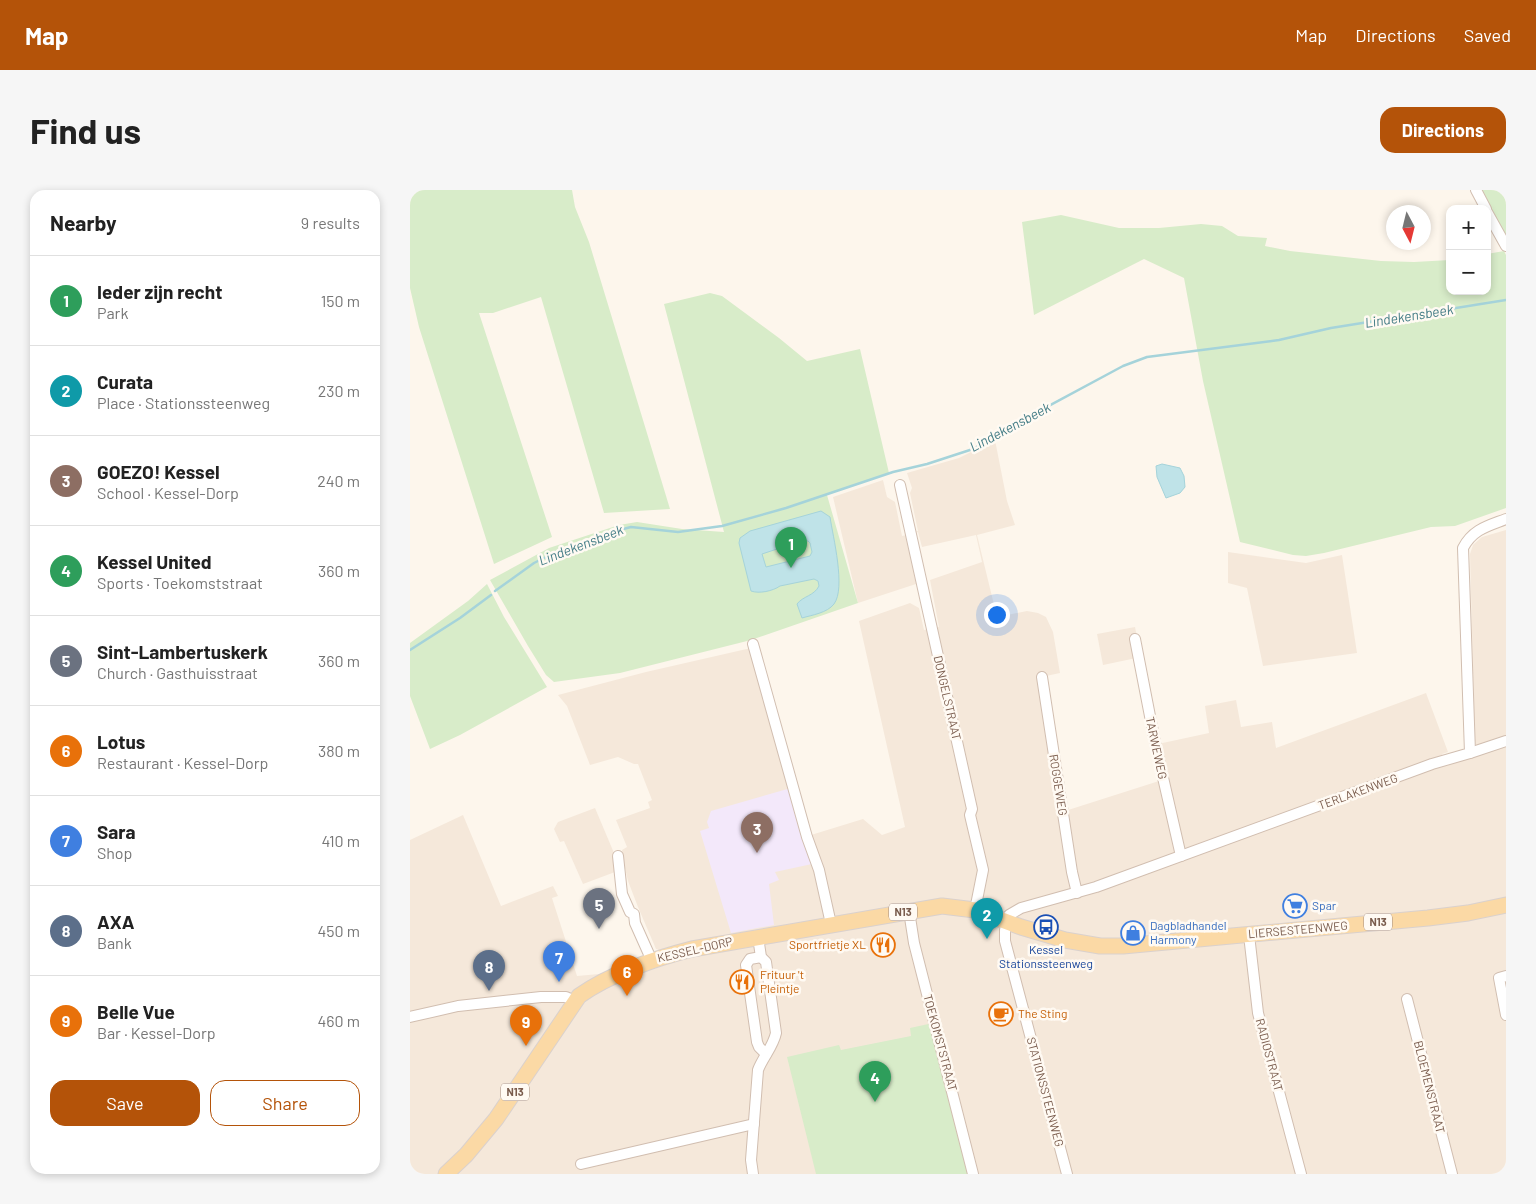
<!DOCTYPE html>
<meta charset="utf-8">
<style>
:root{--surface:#fff;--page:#f6f6f6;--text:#222;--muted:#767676;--line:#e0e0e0;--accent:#b45309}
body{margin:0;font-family:Barlow,sans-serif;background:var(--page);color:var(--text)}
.controls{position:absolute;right:15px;top:15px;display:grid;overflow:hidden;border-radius:10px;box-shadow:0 2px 8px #0003}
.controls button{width:45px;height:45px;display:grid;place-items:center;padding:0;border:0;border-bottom:1px solid var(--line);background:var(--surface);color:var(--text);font:25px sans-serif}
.compass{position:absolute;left:976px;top:15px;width:45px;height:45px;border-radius:50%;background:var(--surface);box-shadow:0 2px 8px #0003;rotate:173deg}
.you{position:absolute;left:586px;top:424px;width:18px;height:18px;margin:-12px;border:4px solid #fff;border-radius:50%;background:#1a73e8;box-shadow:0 0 0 8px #1a73e833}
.badge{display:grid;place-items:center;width:32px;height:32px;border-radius:50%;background:var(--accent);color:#fff;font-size:16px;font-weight:700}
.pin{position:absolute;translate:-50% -41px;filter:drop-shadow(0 1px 2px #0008)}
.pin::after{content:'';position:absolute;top:26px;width:18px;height:15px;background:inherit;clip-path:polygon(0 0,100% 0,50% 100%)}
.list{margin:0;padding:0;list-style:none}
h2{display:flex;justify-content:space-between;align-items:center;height:65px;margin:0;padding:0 20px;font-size:21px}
h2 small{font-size:16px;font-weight:400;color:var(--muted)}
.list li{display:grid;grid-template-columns:32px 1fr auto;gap:15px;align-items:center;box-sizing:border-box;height:90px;padding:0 20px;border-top:1px solid var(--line)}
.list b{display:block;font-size:19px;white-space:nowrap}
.list p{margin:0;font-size:16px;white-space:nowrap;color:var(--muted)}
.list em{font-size:16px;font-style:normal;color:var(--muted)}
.actions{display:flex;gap:10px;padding:15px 20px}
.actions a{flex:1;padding:11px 0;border:1px solid var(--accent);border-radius:15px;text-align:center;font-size:18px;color:var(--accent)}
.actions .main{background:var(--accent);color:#fff}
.map{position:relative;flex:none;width:1096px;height:984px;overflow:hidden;border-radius:15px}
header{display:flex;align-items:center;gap:30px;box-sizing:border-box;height:70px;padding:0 25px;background:var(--accent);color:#fff}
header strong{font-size:24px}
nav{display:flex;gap:28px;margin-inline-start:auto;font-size:18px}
.intro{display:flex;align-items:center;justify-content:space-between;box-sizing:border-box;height:120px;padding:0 30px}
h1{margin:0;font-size:35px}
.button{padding:12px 22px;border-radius:15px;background:var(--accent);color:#fff;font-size:18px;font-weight:700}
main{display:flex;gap:30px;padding:0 30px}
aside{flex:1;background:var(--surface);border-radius:15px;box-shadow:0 2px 8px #0003}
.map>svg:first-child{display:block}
</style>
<header>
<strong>Map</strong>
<nav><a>Map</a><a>Directions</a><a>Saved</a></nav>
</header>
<div class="intro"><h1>Find us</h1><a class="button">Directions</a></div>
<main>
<aside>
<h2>Nearby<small>9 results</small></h2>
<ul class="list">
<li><span class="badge" style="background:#2e9e5b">1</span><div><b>Ieder zijn recht</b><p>Park</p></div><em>150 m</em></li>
<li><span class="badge" style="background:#0f9aa8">2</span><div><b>Curata</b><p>Place · Stationssteenweg</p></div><em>230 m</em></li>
<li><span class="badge" style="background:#8d6e63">3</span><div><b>GOEZO! Kessel</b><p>School · Kessel-Dorp</p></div><em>240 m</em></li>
<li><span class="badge" style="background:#2e9e5b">4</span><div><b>Kessel United</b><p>Sports · Toekomststraat</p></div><em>360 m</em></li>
<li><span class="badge" style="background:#6b7280">5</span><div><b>Sint-Lambertuskerk</b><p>Church · Gasthuisstraat</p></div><em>360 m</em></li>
<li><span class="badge" style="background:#e8710a">6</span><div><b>Lotus</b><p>Restaurant · Kessel-Dorp</p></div><em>380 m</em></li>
<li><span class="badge" style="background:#3f7fe0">7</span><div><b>Sara</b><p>Shop</p></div><em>410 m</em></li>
<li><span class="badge" style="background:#5c6f8a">8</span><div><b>AXA</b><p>Bank</p></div><em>450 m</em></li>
<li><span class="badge" style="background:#e8710a">9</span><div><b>Belle Vue</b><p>Bar · Kessel-Dorp</p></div><em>460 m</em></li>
</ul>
<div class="actions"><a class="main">Save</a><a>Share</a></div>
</aside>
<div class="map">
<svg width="1096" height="984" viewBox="0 0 1096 984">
<rect width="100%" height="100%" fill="#fdf6ec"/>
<g fill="#f5e8da">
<path d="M585 250 597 311 605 335 567 345 587 427 617 421 628 423 636 427 643 442 650 483 636 486 655 621 749 591 764 659H771L748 554 799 543 795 516 826 510 831 537 862 532 866 558 1016 503 1038 562 1032 564 1036 576 1048 572V570L1096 557V984H0V650L53 625 91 716 143 696 148 706 142 708 167 786 244 779 261 773 257 758 249 760 246 759 228 717 218 691 213 669 212 660 217 657 206 630 240 618 238 612 242 610 228 574H224L208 567 180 575 157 516 148 505 236 482 341 458 401 645 453 629 472 645 495 637 449 431 500 413 509 418 514 440 529 437 520 390 572 372 566 345 512 357 508 342 498 345 506 383 504 384 506 394 448 413 423 307 473 290 477 307 485 312 492 346 497 345 508 341 500 303 502 298 497 283 549 268Z"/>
<path d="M1096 340V548L1070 557 1065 554 1063 547 1064 518 1060 364 1063 355 1072 347Z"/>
<path d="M818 362 896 373 932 365 947 463 853 476 837 398 818 393Z"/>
<path d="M725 437 731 467 693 475 687 444Z"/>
<path d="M185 618 204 663 205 682 173 694 154 651 150 652 144 639 148 632Z"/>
</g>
<path fill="#f3e8fa" d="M381 598 402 674 365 682 369 690 359 694 364 735 321 743 290 641 299 638 297 632 301 621Z"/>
<g fill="#d8ecc9">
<path d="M0 0H162L165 17 179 52 260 319 194 323 131 107 83 123H69L142 347 84 374 9 137 0 98Z"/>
<path d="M1069 0H1096V49Z"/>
<path d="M651 25 709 38H749L791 34 812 36 828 46 857 48 855 56 880 61 971 71 1004 72 1040 70V101H1077V64L1094 61 1096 65V318L1045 336 1021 337 914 363 896 366 883 365 830 352 793 191 774 88 734 69 624 125 612 32Z"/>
<path d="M300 103 312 106 369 148 397 171 450 159 479 283 417 305 448 413 341 450 210 483 144 492 136 485 118 456 80 390 139 358 209 335 227 332 272 339 314 342 254 114Z"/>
<path d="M77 394 94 427 137 497 50 545 20 559 0 506V453L58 411Z"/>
<path d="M523 833 561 984H406L377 867 429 855 431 860 501 846 500 838Z"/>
</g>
<g fill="#bfe3e8" stroke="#a5d3da" fill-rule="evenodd">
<path d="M752 274 770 278 774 286 775 297 770 303 756 308 747 287 746 276Z"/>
<path d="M411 321 420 327C423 347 436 398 424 414 417 423 402 425 392 428L387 414C393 406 404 406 409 396L408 391 404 389 370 396C363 401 349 404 341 401L329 353 330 348 340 341ZM391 351H398L400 353 402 362 400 366 356 377 352 364Z"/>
</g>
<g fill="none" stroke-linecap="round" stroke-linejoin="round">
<g stroke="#a5d3da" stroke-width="2.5">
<path d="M85 401 124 373 142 364 194 344 221 337 268 342 312 336 376 318 483 282 517 274 563 259 605 234 713 176 737 167 869 150 921 138 1096 110"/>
<path d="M0 460 50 428 81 405"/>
</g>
<g stroke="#d1beb0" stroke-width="12">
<g id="street">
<path d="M1066 0 1076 19"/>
<path d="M1077 22 1096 56"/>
<path d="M490 295 562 619 560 625 573 680 565 720"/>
<path d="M725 449 746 557 771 666"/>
<path d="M343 454 397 647 409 680 421 734"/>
<path d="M632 487 662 682 667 703"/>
<path d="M1060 563 1096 551"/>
<path d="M208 666 212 704 220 722 224 724 225 733 242 771"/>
<path d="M499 721 504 753 563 984"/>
<path d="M839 745 848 823 891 984"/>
<path d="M351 767 340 769 336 775 347 852 349 857 356 864"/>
<path d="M1096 786 1089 788 1096 825"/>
<path d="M997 809 1042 984"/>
<path d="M0 827 48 816 131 807H156L165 811"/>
<path d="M171 974 344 934"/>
<path d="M343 984 341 970 348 880C353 867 363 857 366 843L356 772 351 767 348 747"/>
<path d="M657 984 595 751V740L599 725 611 718 686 697 1022 574 1060 563 1053 358C1063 339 1078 336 1096 329"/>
</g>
</g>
<g stroke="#dad1cd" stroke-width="17">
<path id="primary" d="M36 984 56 965 86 929 169 806C200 784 246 768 282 759L532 716 565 720 611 737 655 750 690 756H713L1018 728 1058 723 1096 715"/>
</g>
<use href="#street" stroke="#fff" stroke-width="10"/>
<use href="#primary" stroke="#fbd9a5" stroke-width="15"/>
</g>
<defs>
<g id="supermarket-ring" transform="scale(1.25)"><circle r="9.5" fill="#fffaf3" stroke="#3f7fe0" stroke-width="1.5"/><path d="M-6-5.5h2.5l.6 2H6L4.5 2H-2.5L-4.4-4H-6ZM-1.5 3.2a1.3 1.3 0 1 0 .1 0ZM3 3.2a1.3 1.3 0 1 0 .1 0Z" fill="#3f7fe0"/></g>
<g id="bus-ring" transform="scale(1.25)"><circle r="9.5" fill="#fffaf3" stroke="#1a4fb4" stroke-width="1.5"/><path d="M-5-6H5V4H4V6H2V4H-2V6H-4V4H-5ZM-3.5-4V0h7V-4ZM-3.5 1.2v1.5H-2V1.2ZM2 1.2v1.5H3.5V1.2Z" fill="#1a4fb4"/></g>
<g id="shop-ring" transform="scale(1.25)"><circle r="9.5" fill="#fffaf3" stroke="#3f7fe0" stroke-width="1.5"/><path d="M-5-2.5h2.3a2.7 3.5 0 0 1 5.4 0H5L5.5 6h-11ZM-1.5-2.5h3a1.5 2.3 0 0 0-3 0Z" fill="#3f7fe0"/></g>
<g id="restaurant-ring" transform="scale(1.25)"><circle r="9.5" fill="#fffaf3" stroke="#e8710a" stroke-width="1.5"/><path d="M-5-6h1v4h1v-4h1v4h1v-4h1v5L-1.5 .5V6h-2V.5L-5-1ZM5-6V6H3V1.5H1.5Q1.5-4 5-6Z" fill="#e8710a"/></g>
<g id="cafe-ring" transform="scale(1.25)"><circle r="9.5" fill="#fffaf3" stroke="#e8710a" stroke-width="1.5"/><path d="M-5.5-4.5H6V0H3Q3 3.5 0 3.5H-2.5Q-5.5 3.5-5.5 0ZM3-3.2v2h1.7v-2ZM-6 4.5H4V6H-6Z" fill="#e8710a"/></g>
</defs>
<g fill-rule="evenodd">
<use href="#supermarket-ring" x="885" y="716"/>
<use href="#bus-ring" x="636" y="737"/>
<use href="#shop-ring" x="723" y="743"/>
<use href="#restaurant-ring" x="473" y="755"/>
<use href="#restaurant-ring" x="332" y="792"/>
<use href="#cafe-ring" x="591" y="824"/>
</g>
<g text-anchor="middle" stroke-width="5" stroke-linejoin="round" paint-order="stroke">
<g fill="#fffaf3" stroke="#a28b7f" stroke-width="1">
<rect x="479" y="713.5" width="28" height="17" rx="4"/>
<rect x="954" y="723.5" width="28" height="17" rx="4"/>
<rect x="91" y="893.5" width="28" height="17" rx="4"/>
</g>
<g font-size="11" font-weight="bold" fill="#7a5c4d">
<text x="493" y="726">N13</text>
<text x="968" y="736">N13</text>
<text x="105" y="906">N13</text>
</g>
<g font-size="12" fill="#7a5c4d" stroke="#fffaf3">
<text transform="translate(537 508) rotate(77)" y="4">DONGELSTRAAT</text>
<text transform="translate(746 558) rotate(78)" y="4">TARWEWEG</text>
<text transform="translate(648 595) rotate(81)" y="4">ROGGEWEG</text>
<text transform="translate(948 602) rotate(-20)" y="4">TERLAKENWEG</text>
<text transform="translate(888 740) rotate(-5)" y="4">LIERSESTEENWEG</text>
<text transform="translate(285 760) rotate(-13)" y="4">KESSEL-DORP</text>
<text transform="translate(530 853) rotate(75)" y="4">TOEKOMSTSTRAAT</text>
<text transform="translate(859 865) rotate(75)" y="4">RADIOSTRAAT</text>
<text transform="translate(1019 897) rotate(76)" y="4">BLOEMENSTRAAT</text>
<text transform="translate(635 902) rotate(75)" y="4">STATIONSSTEENWEG</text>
</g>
<g font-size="12" fill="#366cbe" stroke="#fffaf3" text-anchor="start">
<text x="902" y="720">Spar</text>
<text x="740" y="740">Dagbladhandel<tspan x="740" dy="14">Harmony</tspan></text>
</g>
<g font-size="12" fill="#c56008" stroke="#fffaf3" text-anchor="start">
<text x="456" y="759" text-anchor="end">Sportfrietje XL</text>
<text x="350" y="789">Frituur 't<tspan x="350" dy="14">Pleintje</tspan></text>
<text x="608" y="828">The Sting</text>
</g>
<g font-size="12" fill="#164399" stroke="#fffaf3">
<text x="636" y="764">Kessel<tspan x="636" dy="14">Stationssteenweg</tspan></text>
</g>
<g font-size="14" font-style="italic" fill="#437c86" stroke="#fffaf3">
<text transform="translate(999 126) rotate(-9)" y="5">Lindekensbeek</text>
<text transform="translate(600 237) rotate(-28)" y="5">Lindekensbeek</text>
<text transform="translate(171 355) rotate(-21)" y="5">Lindekensbeek</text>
</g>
</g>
</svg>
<div class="controls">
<button>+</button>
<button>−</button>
</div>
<svg class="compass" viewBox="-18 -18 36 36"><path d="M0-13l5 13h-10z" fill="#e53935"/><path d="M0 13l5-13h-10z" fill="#767676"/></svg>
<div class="you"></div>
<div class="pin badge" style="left:381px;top:378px;background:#2e9e5b">1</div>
<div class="pin badge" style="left:577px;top:749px;background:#0f9aa8">2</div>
<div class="pin badge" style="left:347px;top:663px;background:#8d6e63">3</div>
<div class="pin badge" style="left:465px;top:912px;background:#2e9e5b">4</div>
<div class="pin badge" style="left:189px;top:739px;background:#6b7280">5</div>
<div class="pin badge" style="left:217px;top:806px;background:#e8710a">6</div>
<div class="pin badge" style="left:149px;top:792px;background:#3f7fe0">7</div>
<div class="pin badge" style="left:79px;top:801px;background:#5c6f8a">8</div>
<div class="pin badge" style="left:116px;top:856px;background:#e8710a">9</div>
</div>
</main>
